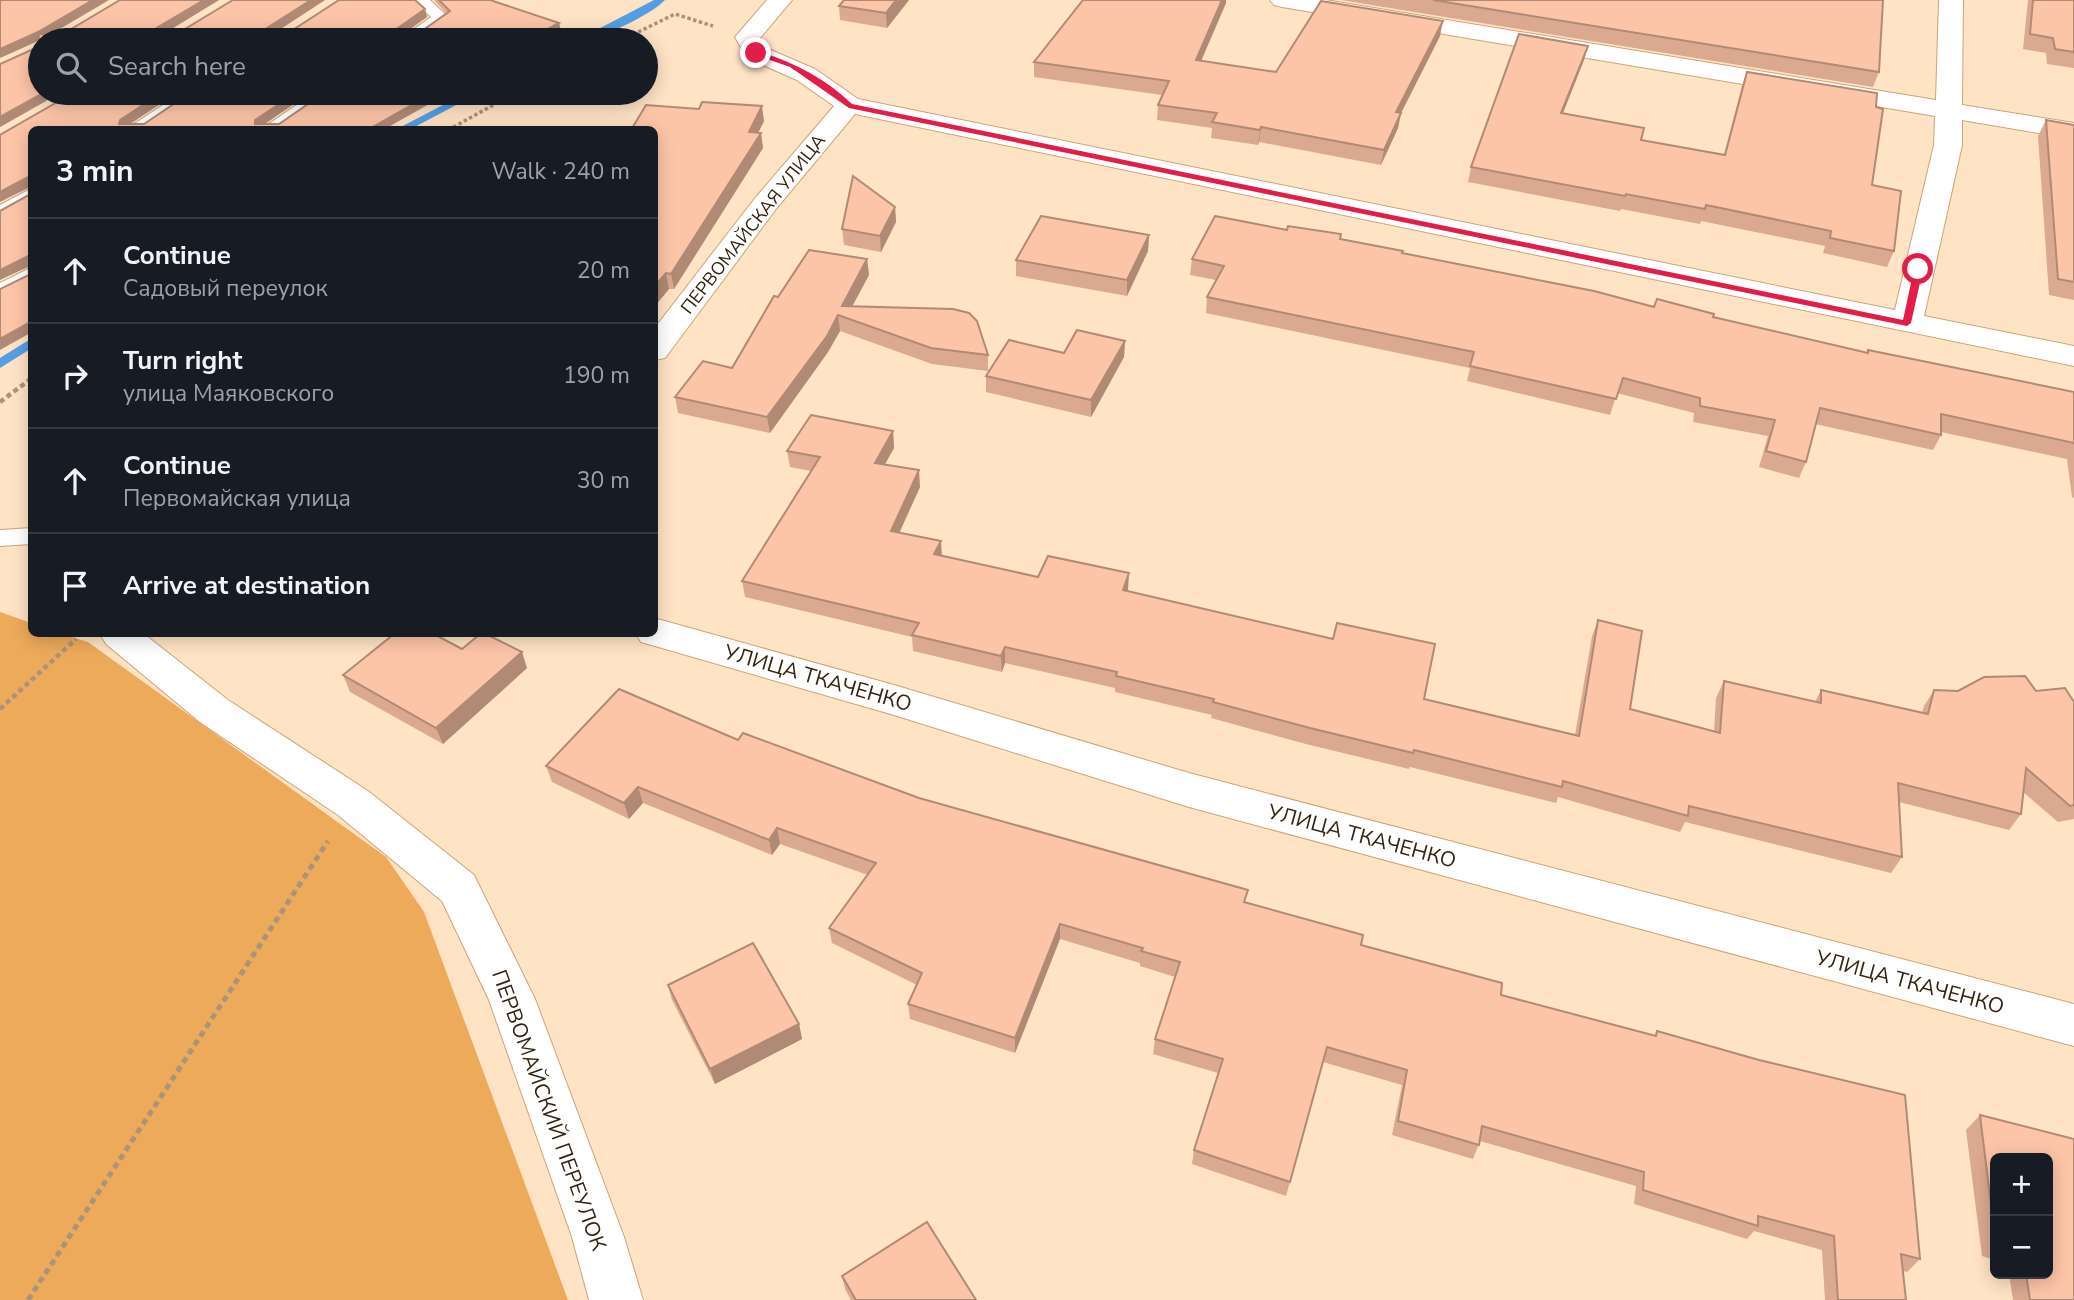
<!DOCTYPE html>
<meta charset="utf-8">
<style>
:root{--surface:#171b24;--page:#242831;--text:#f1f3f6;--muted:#9ea1a6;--line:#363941}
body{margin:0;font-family:"Nunito Sans",sans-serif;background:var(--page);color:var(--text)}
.controls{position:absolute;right:21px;bottom:21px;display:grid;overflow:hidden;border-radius:10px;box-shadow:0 4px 18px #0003}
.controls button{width:63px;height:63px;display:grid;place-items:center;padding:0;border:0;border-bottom:2px solid var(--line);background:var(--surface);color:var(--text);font:35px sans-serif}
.stop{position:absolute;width:21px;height:21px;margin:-16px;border:5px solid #e11d48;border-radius:50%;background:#fff}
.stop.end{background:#e11d48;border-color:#fff;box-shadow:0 2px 7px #0008}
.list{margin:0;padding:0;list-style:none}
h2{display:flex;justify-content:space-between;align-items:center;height:91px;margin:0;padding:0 28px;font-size:30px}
h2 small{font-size:23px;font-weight:400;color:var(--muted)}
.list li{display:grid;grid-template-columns:46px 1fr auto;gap:21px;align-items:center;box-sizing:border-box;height:105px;padding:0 28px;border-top:2px solid var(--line)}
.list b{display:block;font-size:26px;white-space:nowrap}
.list p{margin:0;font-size:23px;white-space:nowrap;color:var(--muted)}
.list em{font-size:23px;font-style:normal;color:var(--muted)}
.icon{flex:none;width:38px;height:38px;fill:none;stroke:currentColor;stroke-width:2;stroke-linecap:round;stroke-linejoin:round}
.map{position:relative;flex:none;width:2074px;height:1300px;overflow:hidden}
.search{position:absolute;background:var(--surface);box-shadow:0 4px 18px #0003;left:28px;top:28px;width:630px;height:77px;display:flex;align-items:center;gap:18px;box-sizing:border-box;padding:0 24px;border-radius:38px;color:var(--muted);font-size:26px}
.panel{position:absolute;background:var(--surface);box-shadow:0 4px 18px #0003;left:28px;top:126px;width:630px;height:511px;border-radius:10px}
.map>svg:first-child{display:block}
</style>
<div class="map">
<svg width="2074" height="1300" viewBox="0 0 2074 1300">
<rect width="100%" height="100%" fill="#ffe3c5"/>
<path fill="#edaa5b" d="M0 612 31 623 32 634H62L88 642 386 857 424 912 568 1300H0Z"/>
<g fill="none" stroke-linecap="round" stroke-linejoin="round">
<g fill="#569ee3" fill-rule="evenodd">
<path d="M654 0H665C651 15 597 41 577 40Z"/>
<path d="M466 93H479L409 130H395Z"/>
<path d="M32 338V348L0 368V358Z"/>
</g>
<g stroke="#cfa373" stroke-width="2">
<g id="service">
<path d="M413 0H430L449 18 417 40H399L431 17Z"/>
<path d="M181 93H200L146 130H125Z"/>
<path d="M314 93H333L280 130H260Z"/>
<path d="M32 188V201L0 218V205Z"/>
<path d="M32 267V281L0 297V283Z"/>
<path d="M32 528V544L0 546V530Z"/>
</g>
</g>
<g stroke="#cfa373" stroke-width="2">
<g id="minor">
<path d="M767 0H792L760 38 766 48 815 69 858 99 1895 310 1934 145 1935 116 1282 7 1274 5 1270 0H1325L1936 100 1939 0H1963L1962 105 2074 123V139L1962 120V145L1924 316 2074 346V366L855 114 776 209 665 358 654 360V329L756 197 834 106 797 80 747 58 735 37Z"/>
<path d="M654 618 894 685 1189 773 2074 1004V1046L1189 807 894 715 641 642 636 634H654Z"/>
<path d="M100 634H144L228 700 368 791 474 875 535 999 624 1237 643 1300H589L572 1237 489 1000 442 901 338 815 200 722 106 644Z"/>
</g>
</g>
<g stroke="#ab937a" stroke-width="3.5" stroke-dasharray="3.5 2.5" stroke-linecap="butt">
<path d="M622 40 675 14 713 26"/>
<path d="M448 130 515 93"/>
</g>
<g stroke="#ab937a" stroke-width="4.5" stroke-dasharray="5 3.5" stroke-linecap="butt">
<path d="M0 402 32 378"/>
<path d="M0 709 76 639"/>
</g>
<path stroke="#ab937a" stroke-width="5" stroke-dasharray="6 4.5" stroke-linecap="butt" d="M28 1300 328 841"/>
<use href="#service" fill="#fff" fill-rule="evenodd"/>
<use href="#minor" fill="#fff" fill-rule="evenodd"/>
</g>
<g fill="#daa990">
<path d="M109 0 50 35H61L120 0H219L162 34 175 35 233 0H325L272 34 285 35 425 9 427 17 402 35H416L446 13 434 0H490L561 30 542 40H40L60 93 0 127V64L38 47V41L0 58Z"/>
<path d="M844 0H909L887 28 840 20 839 6Z"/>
<path d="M1341 0H1883L1879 72 1873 87Z"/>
<path d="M2028 0H2074V68L2047 64 2046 53 2023 49Z"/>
<path d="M1226 3 1201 61 1276 72 1440 36 1401 113 1398 128 1381 165 1259 142 1258 145 1211 138 1212 128 1157 120 1158 105 1162 95 1034 77V62Z"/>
<path d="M1588 46 1584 60 1563 113 1641 140 1724 155 1742 86 1747 72 1872 185 1894 251 1887 267 1823 253 1825 246 1701 221 1700 224 1621 209 1620 211 1468 182 1471 167Z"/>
<path d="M2046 120 2074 125V300L2049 295 2038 136Z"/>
<path d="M764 121 758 133H761L763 148 674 289H669L654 307V130Z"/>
<path d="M895 207 896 222 881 252 844 245 842 229Z"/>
<path d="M1287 230 1340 239 1403 253 1654 307 1713 317 1867 353 1868 350 2074 392V498L2072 497 2067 459 1941 432V435L1933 450 1815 424 1806 462 1799 478 1759 467 1768 436 1693 422 1694 413 1617 393 1610 415 1467 381 1470 368 1206 313 1207 297 1216 280 1190 275 1192 259Z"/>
<path d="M1149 235 1148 251 1127 296 1016 276V260Z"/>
<path d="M867 259 869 275 852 306 988 355V371L932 364 840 331 828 352 770 433 678 413 675 397 732 368 778 297Z"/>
<path d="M1125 341 1124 357 1091 417 986 392V376L1064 353Z"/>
<path d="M893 431 894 448 885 465 920 487 899 532 942 556 1038 577 1128 590V591L1424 699 1575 735 1592 636 1598 620 1630 709 1714 731 1716 698 1724 681 1815 702 1821 690 1922 713 1924 706 1934 690 1958 691H2036L2074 702V819L2058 822 2023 792 2021 814 2009 830 1899 802 1902 857 1891 873 1685 822 1680 832 1558 797 1556 803 1410 767 1409 769 1306 744 1211 718 1212 715 1115 692V688L1005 663 1002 672 913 651 912 637 745 597 742 581 811 471 790 467 787 451Z"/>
<path d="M462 649 527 668 443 744 350 692 343 675Z"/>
<path d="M738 740 1246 903 1501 995 1654 1036 1657 1031 1920 1259 1907 1272 1903 1271 1906 1300H1825L1822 1250 1754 1231 1747 1239 1634 1204 1636 1186 1480 1141 1473 1159 1392 1135 1402 1085 1323 1062 1286 1196 1192 1164 1194 1150 1218 1073 1153 1054 1155 1039 1175 977 1140 966V963L1060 939 1015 1053 910 1019 908 1004 917 985 832 943 829 928 868 875 780 844 772 855 643 803 629 819 552 782 546 766Z"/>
<path d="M668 985 799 1024 802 1039 715 1084 672 1000Z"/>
<path d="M1980 1115 2074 1300H2013L2009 1274H2048L1995 1158V1260L1982 1256 1966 1130Z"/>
<path d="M842 1276 976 1300H851L845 1289Z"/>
</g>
<g fill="#b18a76">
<path d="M93 0H109L42 39 0 58V49Z"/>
<path d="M204 0H219L157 38 153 34V30Z"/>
<path d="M311 0H325L267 38 263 34 264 30Z"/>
<path d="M896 0H909L887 28 886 13Z"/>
<path d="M1222 0H1226V3L1195 75 1196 60Z"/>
<path d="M425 9 427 17 397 38 395 30Z"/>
<path d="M1443 21 1440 36 1394 127 1396 112Z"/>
<path d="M559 23 561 30 542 40H527Z"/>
<path d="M1588 46 1584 60 1557 128 1561 113Z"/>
<path d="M43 93H60L0 127V117Z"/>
<path d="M161 93H177L124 128 119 124 120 120Z"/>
<path d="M296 93H310L259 128 255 124V120Z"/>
<path d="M433 93H449L383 130H367Z"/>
<path d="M762 106 764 121 751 147 749 132Z"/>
<path d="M1401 113 1398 128 1381 165 1384 150Z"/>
<path d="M1261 127 1259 142 1258 145 1260 130Z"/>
<path d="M761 133 763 148 674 289 671 274Z"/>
<path d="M28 177 32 186 0 202V192Z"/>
<path d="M895 207 896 222 881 252 880 236Z"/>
<path d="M1149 235 1148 251 1127 296V280Z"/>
<path d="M28 256 32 265 0 280V270Z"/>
<path d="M867 259 869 275 846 318 842 306Z"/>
<path d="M666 273 669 289 654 307V287Z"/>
<path d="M838 315 840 331 828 352 770 433 767 417Z"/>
<path d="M32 321V332L0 350V339Z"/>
<path d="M1125 341 1124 357 1091 417V400Z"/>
<path d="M893 431 894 448 876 479 875 463Z"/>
<path d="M919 470 920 487 893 547 891 531Z"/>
<path d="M941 541 942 557 934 554Z"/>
<path d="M1129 573 1128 590 1122 606 1123 590Z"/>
<path d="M1005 647V663L1002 672 1001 656Z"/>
<path d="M522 652 527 668 443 744 436 728Z"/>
<path d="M638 787 643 803 629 819 624 803Z"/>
<path d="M777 828 780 844 772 855 769 840Z"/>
<path d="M1060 924V939L1015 1053V1038Z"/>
<path d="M799 1024 802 1039 715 1084 710 1069Z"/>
</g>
<g fill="#fdc5a8" stroke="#b18a76" stroke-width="2">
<path d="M1 0H93L38 32 0 49V1Z"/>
<path d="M120 0H204L153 30V34L175 35 233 0H311L264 30 263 34 285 35 339 0H415L425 9 395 30 397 35H416L450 11 439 0H490L559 23 527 40H40V93H43L0 117V64L38 47 39 34 61 35Z"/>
<path d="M844 0H896L886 13 839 6Z"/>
<path d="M1083 0H1222L1196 60 1276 72 1321 1 1443 21 1396 112 1401 113 1384 150 1261 127 1260 130 1212 122 1217 113 1158 105 1169 81 1034 62Z"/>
<path d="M1433 0H1883L1879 72Z"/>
<path d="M2033 0H2074V52L2055 49 2053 38 2030 34Z"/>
<path d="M1519 34 1588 46 1561 113 1644 128 1641 140 1725 155 1747 72 1877 93 1876 107 1883 109 1872 185 1901 191 1894 251 1830 238 1831 231 1706 205 1705 209 1626 194 1625 196 1471 167Z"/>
<path d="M73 93H161L120 120 119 124H144L190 93H296L255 120V124H279L324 93H433L367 130H32V321L0 339V289L29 275 28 256 0 270V211L29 195 28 177 0 192V135Z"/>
<path d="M702 102 762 106 749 132 761 133 671 274 666 273 654 287V130H631L646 105 699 109Z"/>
<path d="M2046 120 2074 125V282L2058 279Z"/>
<path d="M853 176 895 207 880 236 842 229Z"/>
<path d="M1041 216 1149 235 1127 280 1016 260Z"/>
<path d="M1215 216 1287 230 1288 226 1341 234 1340 239 1403 251 1402 253 1594 291 1654 307 1657 299 1714 314 1713 317 1868 353V350L2074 392V443L1941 414V435L1820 408 1806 462 1766 451 1775 420 1700 406V398L1623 378 1616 399 1470 366 1474 352 1207 297 1224 266 1192 259Z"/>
<path d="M809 250 867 259 842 306 953 309 969 313 977 321 988 355 931 348 838 315 827 336 767 417 675 397 703 361 732 368 774 296 778 297Z"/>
<path d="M1077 330 1125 341 1091 400 986 376 1009 340 1064 353Z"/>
<path d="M811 415 893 431 875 463 919 470 891 531 941 541 934 554 1038 577 1048 556 1129 573 1123 590 1333 639 1337 623 1435 644 1424 699 1579 736 1598 620 1642 631 1630 709 1720 733 1724 681 1821 703V690L1928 714 1934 690 1958 691 1984 677 2025 676 2036 691 2065 688 2074 702V805L2070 806 2026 768 2021 814 1898 783 1902 857 1689 806 1688 816 1563 781 1562 787 1414 750 1413 753 1310 728 1213 702 1214 699 1116 676 1117 672 1005 647 1001 656 912 635 919 623 742 581 820 457 787 451Z"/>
<path d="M394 634H434L462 649 480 634H486L522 652 436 728 343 675Z"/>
<path d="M619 689 738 740 743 733 919 798 1248 890 1244 902 1363 935 1361 945 1502 983 1501 995 1656 1036 1657 1031 1759 1060 1905 1095 1920 1259 1901 1254 1906 1300H1838L1834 1236 1758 1216V1226L1643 1190 1644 1172 1482 1126 1479 1145 1398 1121 1407 1070 1327 1047 1290 1182 1194 1150 1223 1059 1155 1039 1180 962 1141 951 1143 948 1060 924 1015 1038 908 1004 922 973 829 928 876 863 777 828 769 840 638 787 624 803 546 766Z"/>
<path d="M753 943 799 1024 710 1069 668 985Z"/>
<path d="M1980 1115 2074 1139V1300H2030L2026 1274H2048V1158H1995V1237Z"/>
<path d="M927 1222 976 1300H856L842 1276Z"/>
</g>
<path fill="#e11d48" d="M756 51C792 61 825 78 852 104L1903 320 1914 269 1918 267 1923 269 1911 323 1907 326 849 108 790 67 753 54Z"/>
<g text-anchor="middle" stroke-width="5" stroke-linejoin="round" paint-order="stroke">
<g font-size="18" fill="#34230f" stroke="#fff">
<text transform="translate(753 224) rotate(-52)" y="6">ПЕРВОМАЙСКАЯ УЛИЦА</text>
</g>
<g font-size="21" fill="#34230f" stroke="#fff">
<text transform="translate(818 678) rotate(16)" y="7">УЛИЦА ТКАЧЕНКО</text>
<text transform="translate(1362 836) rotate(15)" y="7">УЛИЦА ТКАЧЕНКО</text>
<text transform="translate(1910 982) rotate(15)" y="7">УЛИЦА ТКАЧЕНКО</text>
<text transform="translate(549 1110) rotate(70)" y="7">ПЕРВОМАЙСКИЙ ПЕРЕУЛОК</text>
</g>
</g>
</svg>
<div class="controls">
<button>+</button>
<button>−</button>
</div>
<div class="stop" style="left:1918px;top:269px"></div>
<div class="stop end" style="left:756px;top:53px"></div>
<div class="search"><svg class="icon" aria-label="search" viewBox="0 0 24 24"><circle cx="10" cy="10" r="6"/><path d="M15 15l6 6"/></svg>Search here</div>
<section class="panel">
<h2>3 min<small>Walk · 240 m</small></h2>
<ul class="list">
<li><svg class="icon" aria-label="ahead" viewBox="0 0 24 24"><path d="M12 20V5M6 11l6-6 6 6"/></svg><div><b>Continue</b><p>Садовый переулок</p></div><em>20 m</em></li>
<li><svg class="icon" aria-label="right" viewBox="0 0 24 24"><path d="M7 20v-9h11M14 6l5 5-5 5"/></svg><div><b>Turn right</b><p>улица Маяковского</p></div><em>190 m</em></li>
<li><svg class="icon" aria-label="ahead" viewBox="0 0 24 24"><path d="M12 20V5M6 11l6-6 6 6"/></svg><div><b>Continue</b><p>Первомайская улица</p></div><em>30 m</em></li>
<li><svg class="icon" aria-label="arrive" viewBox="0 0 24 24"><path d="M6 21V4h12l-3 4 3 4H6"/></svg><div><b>Arrive at destination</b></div></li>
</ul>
</section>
</div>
